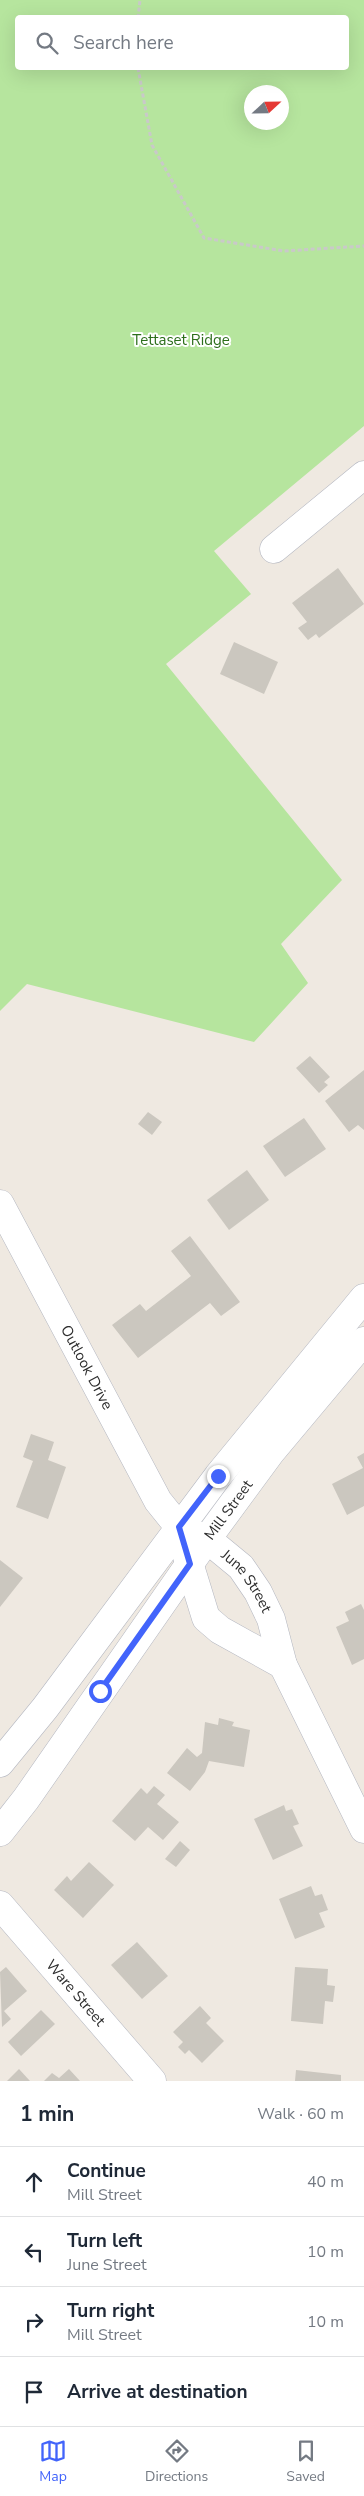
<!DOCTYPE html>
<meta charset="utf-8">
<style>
:root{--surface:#fff;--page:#f2f2f3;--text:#1f2937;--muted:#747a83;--line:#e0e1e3;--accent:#4264fb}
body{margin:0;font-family:"Nunito Sans",sans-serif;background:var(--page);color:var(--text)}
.compass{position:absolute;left:244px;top:85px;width:45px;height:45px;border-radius:50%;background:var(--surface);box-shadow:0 5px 20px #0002;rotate:68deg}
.stop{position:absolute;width:15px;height:15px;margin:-11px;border:4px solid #4264fb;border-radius:50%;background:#fff}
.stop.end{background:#4264fb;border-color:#fff;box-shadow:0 1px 5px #0008}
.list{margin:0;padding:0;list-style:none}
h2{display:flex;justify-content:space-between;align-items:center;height:65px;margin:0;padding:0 20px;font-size:21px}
h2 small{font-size:16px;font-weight:400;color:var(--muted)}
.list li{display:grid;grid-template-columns:32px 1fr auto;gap:15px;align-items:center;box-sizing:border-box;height:70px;padding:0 20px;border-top:1px solid var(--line)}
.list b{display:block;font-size:19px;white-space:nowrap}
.list p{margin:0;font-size:16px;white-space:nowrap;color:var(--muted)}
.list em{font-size:16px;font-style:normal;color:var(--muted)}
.icon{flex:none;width:28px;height:28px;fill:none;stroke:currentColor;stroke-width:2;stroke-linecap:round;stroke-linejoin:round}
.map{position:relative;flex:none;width:364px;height:2081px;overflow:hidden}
.search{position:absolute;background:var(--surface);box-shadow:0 5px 20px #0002;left:15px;right:15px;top:15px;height:55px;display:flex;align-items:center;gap:12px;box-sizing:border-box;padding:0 18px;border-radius:5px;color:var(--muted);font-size:19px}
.sheet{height:345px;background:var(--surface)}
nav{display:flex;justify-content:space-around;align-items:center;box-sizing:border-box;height:70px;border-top:1px solid var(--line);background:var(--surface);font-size:14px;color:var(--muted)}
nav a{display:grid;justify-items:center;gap:2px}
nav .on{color:var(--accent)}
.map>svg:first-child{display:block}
</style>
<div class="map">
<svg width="364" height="2081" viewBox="0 0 364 2081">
<rect width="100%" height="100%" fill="#efe9e1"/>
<path fill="#b6e59e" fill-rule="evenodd" d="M0 0H364V426L214 551 251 594 166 664 342 880 281 944 308 983 254 1042 27 984 0 1011ZM18 18H346V68H18ZM252 92H282V122H252Z"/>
<g fill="#cbc7bf">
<path d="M338 568 364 604 319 638 316 634 308 640 298 628 307 622 292 603Z"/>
<path d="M234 642 278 662 264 694 220 674Z"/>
<path d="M310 1056 330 1077 324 1082 328 1085 319 1093 296 1068Z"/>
<path d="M364 1070V1130L358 1125 349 1132 325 1101Z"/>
<path d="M148 1112 162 1122 152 1135 138 1124Z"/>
<path d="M304 1118 326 1149 285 1177 263 1146Z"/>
<path d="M247 1170 269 1200 229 1230 207 1200Z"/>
<path d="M190 1236 240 1302 221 1316 210 1303 138 1358 112 1325 140 1304 146 1311 191 1276 171 1251Z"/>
<path d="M31 1434 54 1442 48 1460 66 1467 48 1519 16 1507 33 1461 23 1457Z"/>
<path d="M364 1453V1506L347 1515 332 1484 363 1468 357 1457Z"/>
<path d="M0 1560 23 1578 0 1607Z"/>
<path d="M361 1604 364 1610V1659L352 1665 336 1627 349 1621 345 1612Z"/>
<path d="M219 1718 234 1722 232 1726 250 1730 244 1767 209 1761 205 1772 190 1791 167 1773 187 1748 197 1757 202 1753 205 1722 218 1725Z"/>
<path d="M154 1786 165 1795 157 1804 179 1822 163 1840 148 1827 135 1841 112 1821 141 1788 147 1794Z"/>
<path d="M284 1805 286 1811 292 1809 299 1824 293 1826 303 1846 273 1860 254 1819Z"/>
<path d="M180 1841 190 1850 176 1867 165 1859Z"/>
<path d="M89 1862 114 1885 83 1918 54 1890 67 1876 71 1881Z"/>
<path d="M311 1886 315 1896 322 1894 328 1910 319 1913 325 1927 295 1939 279 1899Z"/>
<path d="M137 1942 168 1976 142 1999 111 1965Z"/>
<path d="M6 1967 27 1991 4 2011 11 2019 2 2027 0 1972Z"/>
<path d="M295 1967 328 1969 327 1985 335 1986 333 2002 325 2001 323 2024 291 2021Z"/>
<path d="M200 2006 211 2018 206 2023 224 2041 202 2063 189 2050 185 2054 178 2047 183 2042 173 2032Z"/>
<path d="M41 2010 55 2024 21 2056 8 2042Z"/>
<path d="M19 2069 30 2081H7Z"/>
<path d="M69 2069 80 2081H44L52 2073 59 2078Z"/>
<path d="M296 2070 341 2075V2081H295Z"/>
</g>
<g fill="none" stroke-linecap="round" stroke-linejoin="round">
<g stroke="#b4b7c1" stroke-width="29">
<g id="street">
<path d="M274 549 364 475"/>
<path id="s1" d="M0 1204 158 1501 179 1527"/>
<path id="s2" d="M0 1905 152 2081"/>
</g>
</g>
<g stroke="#b4b7c1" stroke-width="29">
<g id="secondary">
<path id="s3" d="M189 1532 207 1539 241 1567 258 1592 271 1619 283 1665 364 1829"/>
<path d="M186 1553 206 1618 220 1630 283 1665"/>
<path d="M0 1763 45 1708 218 1476 364 1298"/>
<path id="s4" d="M0 1832 26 1799 207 1539 271 1452 364 1341"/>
</g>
</g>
<g stroke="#c9c9c9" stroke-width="3" stroke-dasharray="4 2.5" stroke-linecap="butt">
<path d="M138 18 140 0"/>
<path d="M138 68 152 145 204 238 284 251 364 246"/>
</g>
<use href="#street" stroke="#fff" stroke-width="28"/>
<use href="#secondary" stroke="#fff" stroke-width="28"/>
</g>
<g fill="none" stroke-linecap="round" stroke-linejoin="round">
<path stroke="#4264fb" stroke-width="6" d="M100 1691 190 1564 179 1527 218 1476"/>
</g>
<g text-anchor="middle" stroke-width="4" stroke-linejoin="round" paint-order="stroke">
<g font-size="15" fill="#2c6e1b" stroke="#fff">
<text x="181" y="345">Tettaset Ridge</text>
</g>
<g font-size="15" fill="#2e2e2e" stroke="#fff">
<text dy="5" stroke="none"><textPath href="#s1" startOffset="185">Outlook Drive</textPath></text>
<text dy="5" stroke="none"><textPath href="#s4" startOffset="395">Mill Street</textPath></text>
<text dy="5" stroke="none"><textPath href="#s3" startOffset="78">June Street</textPath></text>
<text dy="5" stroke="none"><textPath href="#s2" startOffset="116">Ware Street</textPath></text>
</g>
</g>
</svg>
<svg class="compass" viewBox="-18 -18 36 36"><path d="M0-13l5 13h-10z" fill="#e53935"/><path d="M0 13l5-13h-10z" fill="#747a83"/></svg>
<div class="stop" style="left:100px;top:1691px"></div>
<div class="stop end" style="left:218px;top:1476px"></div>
<div class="search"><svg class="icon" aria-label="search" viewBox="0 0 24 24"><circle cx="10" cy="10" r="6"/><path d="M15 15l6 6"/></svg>Search here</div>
</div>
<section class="sheet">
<h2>1 min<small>Walk · 60 m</small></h2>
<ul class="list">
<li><svg class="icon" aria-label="ahead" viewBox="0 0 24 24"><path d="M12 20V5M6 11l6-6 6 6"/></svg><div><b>Continue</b><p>Mill Street</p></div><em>40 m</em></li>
<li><svg class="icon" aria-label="left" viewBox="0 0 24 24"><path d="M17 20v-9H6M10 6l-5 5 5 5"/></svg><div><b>Turn left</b><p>June Street</p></div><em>10 m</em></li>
<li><svg class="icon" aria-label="right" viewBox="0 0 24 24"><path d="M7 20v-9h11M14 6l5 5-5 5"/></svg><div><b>Turn right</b><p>Mill Street</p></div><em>10 m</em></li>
<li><svg class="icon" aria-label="arrive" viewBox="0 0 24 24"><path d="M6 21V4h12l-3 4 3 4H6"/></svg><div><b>Arrive at destination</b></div></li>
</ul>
</section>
<nav>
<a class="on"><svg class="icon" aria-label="map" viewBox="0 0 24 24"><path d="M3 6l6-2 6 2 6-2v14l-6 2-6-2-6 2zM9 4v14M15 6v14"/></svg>Map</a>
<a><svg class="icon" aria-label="directions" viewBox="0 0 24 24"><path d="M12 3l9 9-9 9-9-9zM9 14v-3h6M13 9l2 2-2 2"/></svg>Directions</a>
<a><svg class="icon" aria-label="saved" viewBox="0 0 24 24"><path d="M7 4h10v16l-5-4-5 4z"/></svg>Saved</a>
</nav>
